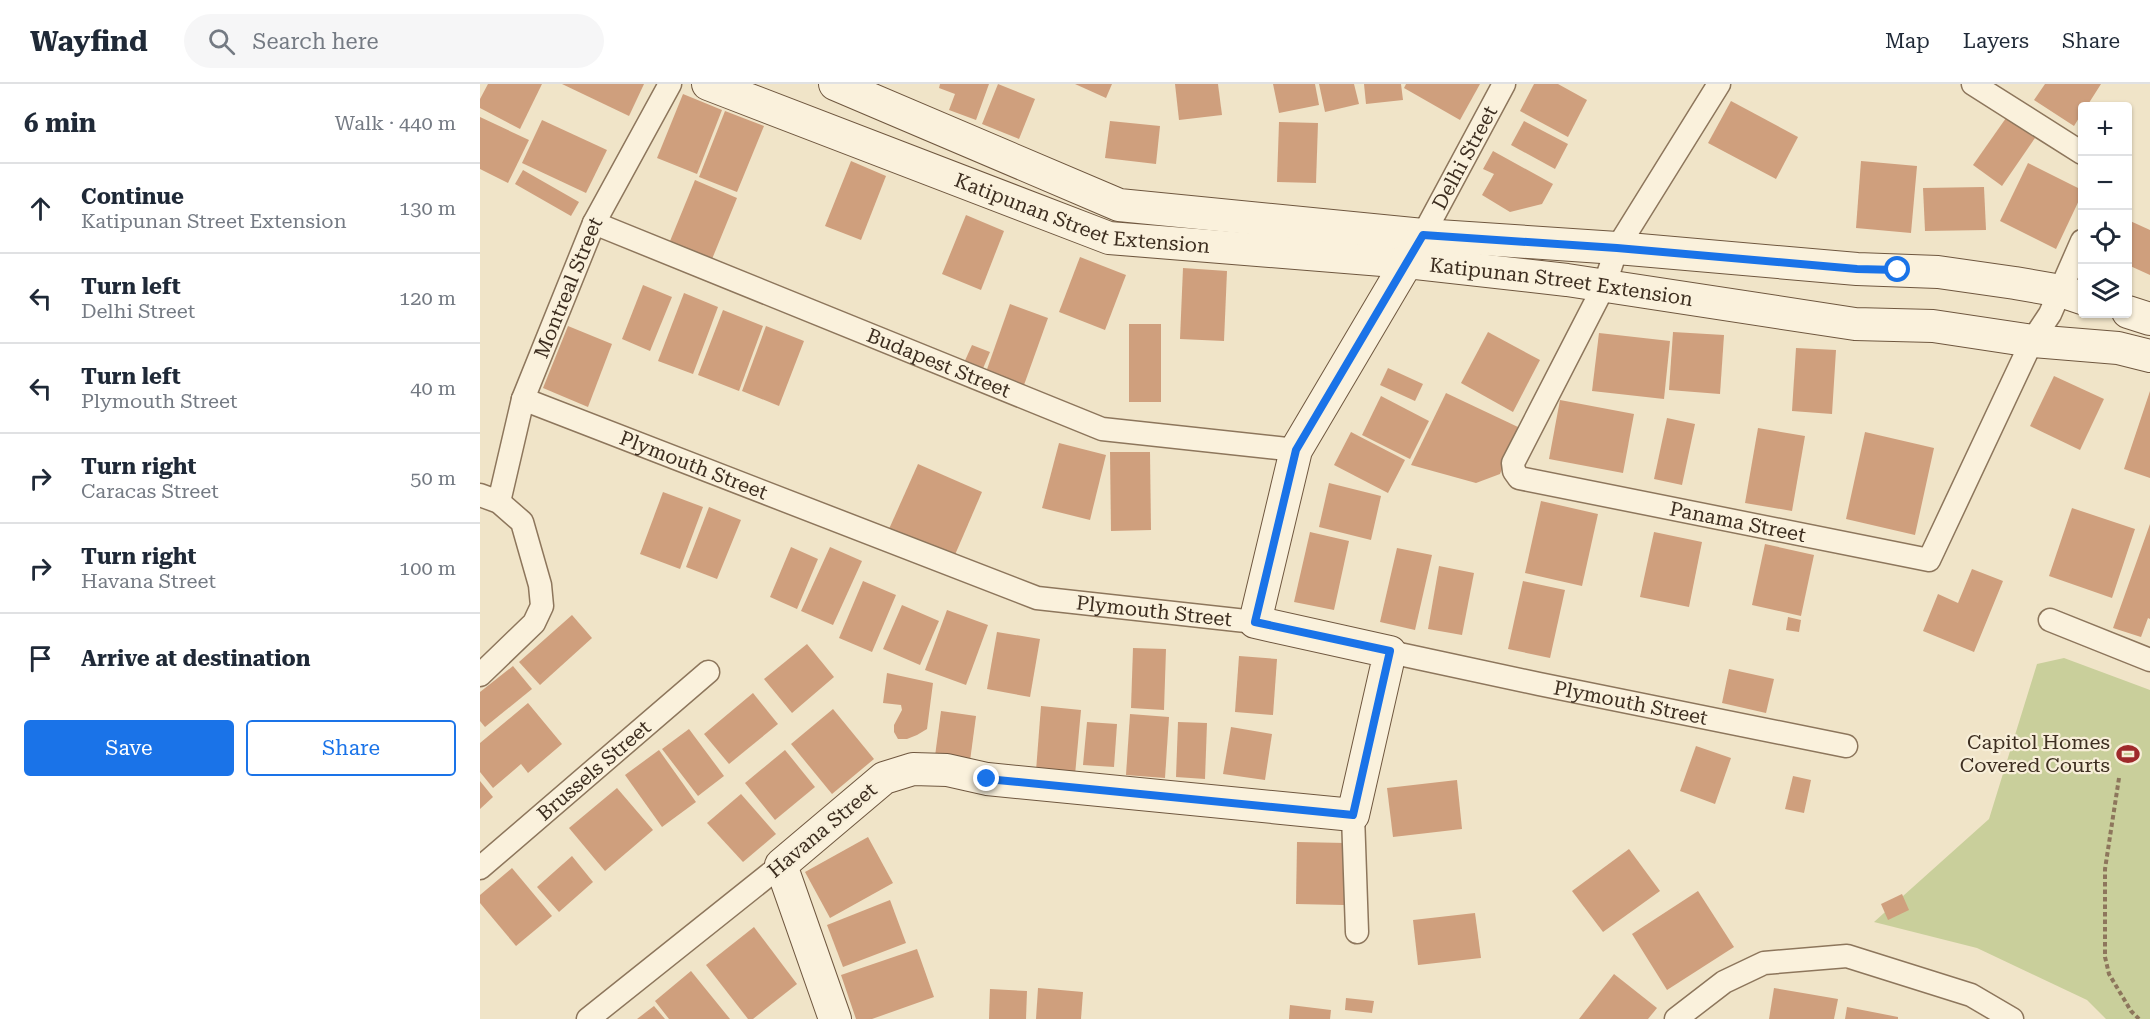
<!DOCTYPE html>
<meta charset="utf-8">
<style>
:root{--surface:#fff;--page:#f6f6f7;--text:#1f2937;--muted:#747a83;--line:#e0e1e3;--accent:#1a73e8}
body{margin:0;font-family:"Roboto Serif",serif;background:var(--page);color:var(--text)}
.controls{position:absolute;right:18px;top:18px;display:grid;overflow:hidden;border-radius:6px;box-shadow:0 2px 4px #0004}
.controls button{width:54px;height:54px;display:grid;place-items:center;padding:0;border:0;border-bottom:2px solid var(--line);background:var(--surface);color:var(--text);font:30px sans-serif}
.stop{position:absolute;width:18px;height:18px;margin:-14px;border:4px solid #1a73e8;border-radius:50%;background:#fff}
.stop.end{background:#1a73e8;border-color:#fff;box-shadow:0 2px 6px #0008}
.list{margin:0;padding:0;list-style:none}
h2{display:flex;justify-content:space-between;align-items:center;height:78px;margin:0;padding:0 24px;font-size:26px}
h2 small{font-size:20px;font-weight:400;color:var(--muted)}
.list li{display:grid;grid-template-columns:39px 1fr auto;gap:18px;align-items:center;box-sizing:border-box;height:90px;padding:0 24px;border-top:2px solid var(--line)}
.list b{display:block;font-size:22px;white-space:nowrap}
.list p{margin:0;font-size:20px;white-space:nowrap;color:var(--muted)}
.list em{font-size:20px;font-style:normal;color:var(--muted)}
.actions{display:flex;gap:12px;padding:18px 24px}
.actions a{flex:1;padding:14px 0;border:2px solid var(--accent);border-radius:6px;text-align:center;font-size:21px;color:var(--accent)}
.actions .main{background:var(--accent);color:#fff}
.icon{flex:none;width:33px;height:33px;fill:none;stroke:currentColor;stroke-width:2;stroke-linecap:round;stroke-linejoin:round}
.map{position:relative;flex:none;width:1670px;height:935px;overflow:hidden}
header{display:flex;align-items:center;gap:36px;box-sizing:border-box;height:84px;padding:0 30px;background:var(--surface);border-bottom:2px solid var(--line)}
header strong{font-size:28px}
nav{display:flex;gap:33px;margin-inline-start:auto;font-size:21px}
.search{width:420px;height:54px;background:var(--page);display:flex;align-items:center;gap:15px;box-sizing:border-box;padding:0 21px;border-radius:33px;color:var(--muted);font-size:22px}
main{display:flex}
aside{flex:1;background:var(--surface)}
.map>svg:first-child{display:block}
</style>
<header>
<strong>Wayfind</strong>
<div class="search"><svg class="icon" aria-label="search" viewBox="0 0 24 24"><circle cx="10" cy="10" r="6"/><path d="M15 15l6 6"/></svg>Search here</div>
<nav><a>Map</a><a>Layers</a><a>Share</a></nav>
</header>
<main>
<aside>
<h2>6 min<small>Walk · 440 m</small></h2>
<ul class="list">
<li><svg class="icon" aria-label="ahead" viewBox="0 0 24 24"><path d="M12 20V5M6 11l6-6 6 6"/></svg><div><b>Continue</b><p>Katipunan Street Extension</p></div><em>130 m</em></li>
<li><svg class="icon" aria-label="left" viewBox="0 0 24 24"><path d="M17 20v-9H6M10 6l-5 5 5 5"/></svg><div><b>Turn left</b><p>Delhi Street</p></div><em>120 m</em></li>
<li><svg class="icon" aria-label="left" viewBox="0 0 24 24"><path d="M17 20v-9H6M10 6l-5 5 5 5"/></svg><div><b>Turn left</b><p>Plymouth Street</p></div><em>40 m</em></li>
<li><svg class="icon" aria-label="right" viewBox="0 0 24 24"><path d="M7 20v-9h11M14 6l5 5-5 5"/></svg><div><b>Turn right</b><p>Caracas Street</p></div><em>50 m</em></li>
<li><svg class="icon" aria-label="right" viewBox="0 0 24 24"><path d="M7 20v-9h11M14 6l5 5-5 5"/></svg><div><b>Turn right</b><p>Havana Street</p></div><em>100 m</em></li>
<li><svg class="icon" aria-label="arrive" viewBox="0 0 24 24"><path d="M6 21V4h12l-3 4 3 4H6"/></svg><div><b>Arrive at destination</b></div></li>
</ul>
<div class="actions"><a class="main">Save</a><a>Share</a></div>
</aside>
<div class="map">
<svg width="1670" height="935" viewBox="0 0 1670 935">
<rect width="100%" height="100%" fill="#f0e4c8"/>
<path fill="#c9cf9b" d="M1584 574 1670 606V935H1626L1607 916 1497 864 1394 838 1509 735 1557 580Z"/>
<g fill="#cf9f7d">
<path d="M8 0H62L40 45 0 24V15Z"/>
<path d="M82 0H164L149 32Z"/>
<path d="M460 0H509L496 36 469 26 475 10 459 4Z"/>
<path d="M518 0 555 15 539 55 502 40Z"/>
<path d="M595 0H632L626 14Z"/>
<path d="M695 0H738L742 31 699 36Z"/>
<path d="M793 0H835L839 21 799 29Z"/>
<path d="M839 0H874L879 20 845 28Z"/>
<path d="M884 0H921L923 16 886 20Z"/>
<path d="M926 0H1000L980 36 924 4Z"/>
<path d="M1054 0H1078L1107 16 1088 53 1040 27Z"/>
<path d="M1565 0H1621L1607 22H1602V29L1594 42 1554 16Z"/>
<path d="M203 10 242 26 217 90 177 74Z"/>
<path d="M1251 17 1318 53 1296 95 1228 59Z"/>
<path d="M245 27 284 42 257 108 219 93Z"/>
<path d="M0 33 49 56 28 99 0 85Z"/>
<path d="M1526 34 1555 54 1522 102 1493 81Z"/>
<path d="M62 36 127 66 106 109 42 79Z"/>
<path d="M630 37 680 42 676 80 625 74Z"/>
<path d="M1044 37 1088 60 1075 85 1031 61Z"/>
<path d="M799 38 838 39 836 99 797 98Z"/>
<path d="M1013 67 1073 100 1062 120 1030 128 1002 111 1014 90 1003 85Z"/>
<path d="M371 77 406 92 381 156 345 142Z"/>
<path d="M1381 77 1437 82 1431 149 1376 144Z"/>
<path d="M1548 79 1602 106V110L1576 165 1520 137Z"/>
<path d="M43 86 99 118 91 132 35 100Z"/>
<path d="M215 96 257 114 230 180 188 162Z"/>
<path d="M1504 103 1506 146 1445 147 1443 104Z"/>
<path d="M486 131 524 147 501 206 462 190Z"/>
<path d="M1648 136 1670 146V191L1648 181Z"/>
<path d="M600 173 646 191 625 246 579 228Z"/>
<path d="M703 184 747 187 744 257 700 255Z"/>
<path d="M163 201 192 213 170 267 142 255Z"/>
<path d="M204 209 238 223 213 290 178 277Z"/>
<path d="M530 220 568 234 544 301 506 288Z"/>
<path d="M243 226 283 242 259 307 218 291Z"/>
<rect x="649" y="240" width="32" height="78"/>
<path d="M88 242 132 260 108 323 63 304Z"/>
<path d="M286 242 324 257 299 322 262 307Z"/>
<path d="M1008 248 1060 276 1033 328 981 299Z"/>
<path d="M1193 248 1244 251 1240 310 1189 306Z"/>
<path d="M1119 249 1190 257 1184 315 1112 307Z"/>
<path d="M492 261 510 268 501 289 483 281Z"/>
<path d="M1316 264 1356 266 1352 330 1312 327Z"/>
<path d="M908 284 943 300 935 317 900 301Z"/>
<path d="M1574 292 1624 315 1600 366 1550 342Z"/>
<path d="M1670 307V394L1644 385Z"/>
<path d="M966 309 1038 343 1020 390 996 399 931 381Z"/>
<path d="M901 312 949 337 930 375 882 351Z"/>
<path d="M1080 316 1154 330 1143 389 1069 375Z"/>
<path d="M1187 334 1215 340 1202 401 1174 395Z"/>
<path d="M1278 344 1325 352 1312 427 1265 419Z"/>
<path d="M871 348 925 376 908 409 854 381Z"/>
<path d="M1385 348 1454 364 1435 451 1366 435Z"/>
<path d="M579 359 626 371 610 436 562 424Z"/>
<path d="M630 368H670L671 446 631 447Z"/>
<path d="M438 380 502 408 474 473 409 445Z"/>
<path d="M849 399 901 412 891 456 839 443Z"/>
<path d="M183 408 223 423 200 485 160 470Z"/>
<path d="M1061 417 1118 430 1102 502 1045 489Z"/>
<path d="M229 423 261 436 237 495 206 483Z"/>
<path d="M1592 424 1655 445 1632 514 1569 492Z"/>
<path d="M1670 440V535L1668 534 1661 553 1633 544Z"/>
<path d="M830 448 869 457 854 526 814 518Z"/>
<path d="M1174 448 1222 458 1209 523 1160 513Z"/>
<path d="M1285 460 1334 471 1321 532 1272 521Z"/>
<path d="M311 463 338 475 317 525 290 513Z"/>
<path d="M350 463 382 477 353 541 321 527Z"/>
<path d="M917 464 952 471 935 546 900 538Z"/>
<path d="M959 482 994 489 982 551 948 545Z"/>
<path d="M1492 485 1523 497 1494 568 1443 547 1458 510 1478 519Z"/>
<path d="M383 497 416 511 392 568 359 554Z"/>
<path d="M1043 497 1085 506 1070 574 1028 565Z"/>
<path d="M422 521 459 537 440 581 403 565Z"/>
<path d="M467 526 508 541 486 601 445 586Z"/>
<path d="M92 531 112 554 60 601 39 578Z"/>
<path d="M1308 533 1321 536 1319 548 1306 546Z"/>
<path d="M517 548 560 555 550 613 507 605Z"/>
<path d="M327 560 354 593 312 629 284 595Z"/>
<path d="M653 564 686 565 684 626 651 624Z"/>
<path d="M759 572 797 575 793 631 755 628Z"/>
<path d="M33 582 52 605 5 643 0 637V608Z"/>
<path d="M1249 585 1294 595 1286 629 1242 619Z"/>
<path d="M407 589 453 599 447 645 437 651 427 655H418L414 648V641L422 626 421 621 403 619Z"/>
<path d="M273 609 298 640 249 680 224 650Z"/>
<path d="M48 619 82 660 48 689 41 680 13 704 0 688V659Z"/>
<path d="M561 622 601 626 595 691 556 687Z"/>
<path d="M353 625 394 675 352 710 311 660Z"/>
<path d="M461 627 496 632 490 677 455 672Z"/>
<path d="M650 630 689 633 685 694 646 691Z"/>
<path d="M607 638 637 640 634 683 603 681Z"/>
<path d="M698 638 727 639 725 695 696 693Z"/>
<path d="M751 643 792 650 785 696 743 690Z"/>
<path d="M209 645 244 692 218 712 182 665Z"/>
<path d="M1216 662 1251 674 1235 720 1200 707Z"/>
<path d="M179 666 216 718 182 743 145 691Z"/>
<path d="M305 666 335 703 295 736 265 699Z"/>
<path d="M1313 692 1331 696 1324 729 1305 725Z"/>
<path d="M977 696 982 745 913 753 907 704Z"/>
<path d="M0 697 13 713 0 725Z"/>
<path d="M137 704 173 746 125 787 89 744Z"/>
<path d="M261 710 296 750 263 778 227 739Z"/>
<path d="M388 753 413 799 350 834 325 788Z"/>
<path d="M817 758 866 759 864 821 816 820Z"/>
<path d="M1149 765 1180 807 1123 848 1092 807Z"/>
<path d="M92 772 113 798 79 828 57 803Z"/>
<path d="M32 784 72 832 36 862 0 819V811Z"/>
<path d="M1218 807 1254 863 1187 906 1152 850Z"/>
<path d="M1422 810 1429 826 1408 836 1401 820Z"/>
<path d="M410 816 426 859 363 883 347 841Z"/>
<path d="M995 829 1001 874 938 881 933 836Z"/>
<path d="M274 843 317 900 273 935H268L226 881Z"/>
<path d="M437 865 454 913 392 935H376L361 891Z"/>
<path d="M211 887 250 935H189L175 917Z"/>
<path d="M1134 890 1177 924 1168 935H1099Z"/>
<path d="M558 904 603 908 601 935H556Z"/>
<path d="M1294 904 1358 915 1354 935H1289Z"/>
<path d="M510 905 547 907 546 935H509Z"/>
<path d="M866 914 894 917 892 929 865 926Z"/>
<path d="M810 921 851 926 850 935H809Z"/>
<path d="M174 922 185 935H157Z"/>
<path d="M1367 923 1418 933V935H1365Z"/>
</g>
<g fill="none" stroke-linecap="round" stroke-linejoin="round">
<g stroke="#8d765c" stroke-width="25">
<g id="street">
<path id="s1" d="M1239 0 1137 164 1124 202 1033 379 1034 387 1039 394 1449 476 1552 257 1570 230 1602 157"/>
<path d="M1493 0 1602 69"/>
<path id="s2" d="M114 139 622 345 816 366"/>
<path id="s3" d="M943 151 1024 0"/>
<path id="s4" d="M43 315 557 514 775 538"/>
<path d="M0 411 19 418 42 438 60 501 62 522 54 539 0 591"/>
<path id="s5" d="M19 418 43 315 114 139 190 0"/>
<path d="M1570 536 1670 576"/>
<path id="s6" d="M910 568 1059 600 1366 662"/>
<path d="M873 731 877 848"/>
<path id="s7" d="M0 784 228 588"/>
<path d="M108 935 301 781"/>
<path d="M1196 935 1244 898 1284 879 1367 872 1491 911 1532 935"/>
</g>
</g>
<g stroke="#6f573f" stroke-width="34">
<g id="secondary">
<path id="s8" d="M228 0 629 154 927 178 1087 196 1375 240 1453 242 1552 257 1638 264 1670 272"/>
<path d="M355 0 639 121 943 151 1137 164 1377 185 1458 188 1535 199 1581 207 1602 214"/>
<path d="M1648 228 1670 235"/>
<path d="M355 935 301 781 404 694 433 685 467 686 507 695 873 731 910 568 775 538 816 366 943 151"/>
</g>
</g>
<path stroke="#8d765c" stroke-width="4" stroke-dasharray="4.5 3" stroke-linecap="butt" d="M1639 694 1625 785V873L1629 890 1651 927 1659 935"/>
<use href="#street" stroke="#faf1dc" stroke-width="22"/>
<use href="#secondary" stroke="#faf1dc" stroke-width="32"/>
</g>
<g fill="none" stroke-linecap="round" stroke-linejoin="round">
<path stroke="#1a73e8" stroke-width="8" d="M507 695 873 731 910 567 775 538 816 366 943 151 1137 164 1377 185 1418 186"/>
</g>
<defs>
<g id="stadium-bare" transform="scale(1.8)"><path d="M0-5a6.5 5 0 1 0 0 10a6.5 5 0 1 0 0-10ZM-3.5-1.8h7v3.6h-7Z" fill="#9e2a2b" stroke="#f7eed8" stroke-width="2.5" paint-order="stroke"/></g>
</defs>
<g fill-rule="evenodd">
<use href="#stadium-bare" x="1648" y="670"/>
</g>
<g text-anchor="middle" stroke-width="4.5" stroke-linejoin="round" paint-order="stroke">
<g font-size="20" fill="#3d2e20" stroke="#f7eed8">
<text dy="7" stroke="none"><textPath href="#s3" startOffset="88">Delhi Street</textPath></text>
<text dy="7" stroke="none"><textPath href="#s8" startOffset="398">Katipunan Street Extension</textPath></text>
<text dy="7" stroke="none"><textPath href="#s8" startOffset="884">Katipunan Street Extension</textPath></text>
<text dy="7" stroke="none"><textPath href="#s5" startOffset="226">Montreal Street</textPath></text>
<text dy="7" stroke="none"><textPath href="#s2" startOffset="372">Budapest Street</textPath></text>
<text dy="7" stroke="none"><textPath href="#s4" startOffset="183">Plymouth Street</textPath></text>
<text dy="7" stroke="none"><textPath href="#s1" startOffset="672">Panama Street</textPath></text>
<text dy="7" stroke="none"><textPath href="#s4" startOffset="669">Plymouth Street</textPath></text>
<text dy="7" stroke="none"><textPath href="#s6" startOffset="246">Plymouth Street</textPath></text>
<text dy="7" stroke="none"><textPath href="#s7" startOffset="150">Brussels Street</textPath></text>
<text transform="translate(342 746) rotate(-40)" y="7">Havana Street</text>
</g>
<g font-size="20" fill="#3d2e20" stroke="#f7eed8" text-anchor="end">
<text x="1630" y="665">Capitol Homes<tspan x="1630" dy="23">Covered Courts</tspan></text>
</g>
</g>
</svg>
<div class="controls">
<button>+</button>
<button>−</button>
<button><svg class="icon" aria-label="locate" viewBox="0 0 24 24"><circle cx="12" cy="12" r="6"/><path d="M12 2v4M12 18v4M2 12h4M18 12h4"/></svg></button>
<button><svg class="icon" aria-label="layers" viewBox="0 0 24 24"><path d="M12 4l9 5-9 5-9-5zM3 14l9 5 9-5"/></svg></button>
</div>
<div class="stop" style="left:1418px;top:186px"></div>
<div class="stop end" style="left:507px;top:695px"></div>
</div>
</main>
